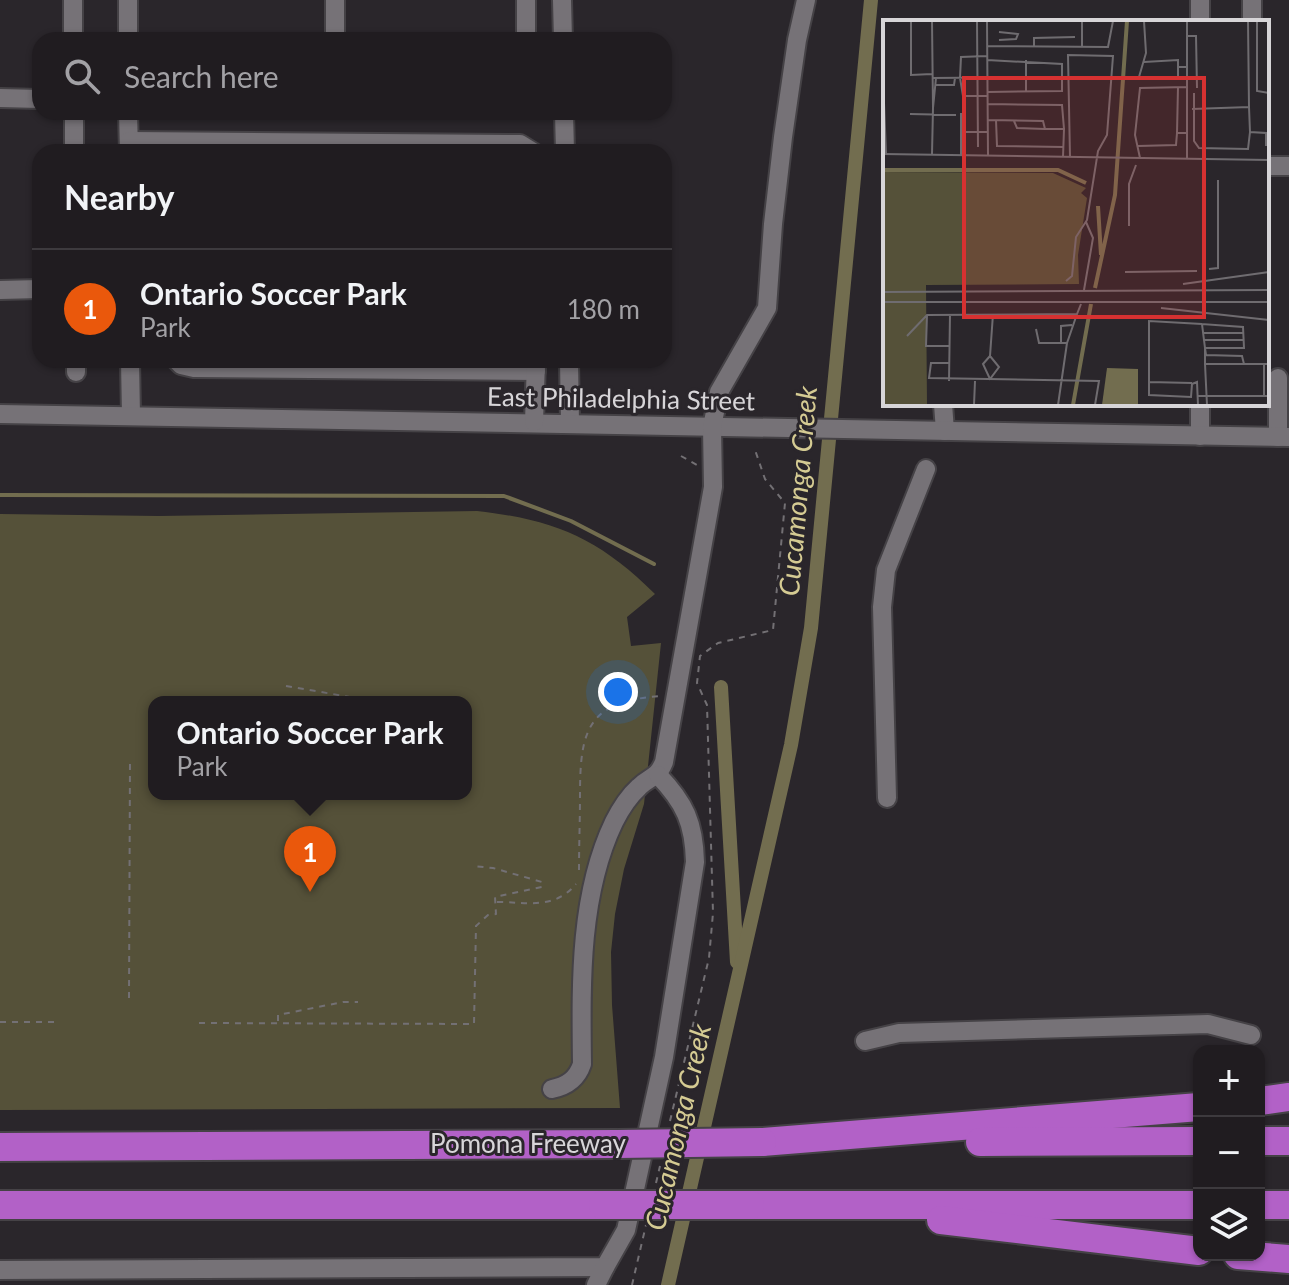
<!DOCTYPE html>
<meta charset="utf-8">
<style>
:root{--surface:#201c20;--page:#2d292d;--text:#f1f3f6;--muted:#a2a1a5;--line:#3d3a3e;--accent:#ea580c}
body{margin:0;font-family:Lato,sans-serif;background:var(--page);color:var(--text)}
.controls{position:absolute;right:24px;bottom:24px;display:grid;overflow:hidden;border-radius:16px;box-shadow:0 2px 6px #0004}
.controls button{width:72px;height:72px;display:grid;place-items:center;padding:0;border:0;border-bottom:2px solid var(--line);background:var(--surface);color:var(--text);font:40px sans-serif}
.you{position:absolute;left:618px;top:692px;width:28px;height:28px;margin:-20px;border:6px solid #fff;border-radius:50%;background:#1a73e8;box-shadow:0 0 0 12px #1a73e833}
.badge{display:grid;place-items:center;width:52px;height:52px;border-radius:50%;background:var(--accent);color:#fff;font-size:26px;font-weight:700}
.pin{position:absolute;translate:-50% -66px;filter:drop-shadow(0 2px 4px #0008)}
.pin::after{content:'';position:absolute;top:42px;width:28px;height:24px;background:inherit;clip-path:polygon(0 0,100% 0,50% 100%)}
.popup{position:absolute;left:148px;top:696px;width:324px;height:104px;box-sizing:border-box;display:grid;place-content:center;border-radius:16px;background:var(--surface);filter:drop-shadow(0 2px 6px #0005);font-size:26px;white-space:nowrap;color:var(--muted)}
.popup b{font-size:30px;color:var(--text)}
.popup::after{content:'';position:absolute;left:50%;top:100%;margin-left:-16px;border:16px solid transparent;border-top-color:var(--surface)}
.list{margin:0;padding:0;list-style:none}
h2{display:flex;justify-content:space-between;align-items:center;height:104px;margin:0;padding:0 32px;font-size:34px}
h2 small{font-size:26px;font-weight:400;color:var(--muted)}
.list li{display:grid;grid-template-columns:52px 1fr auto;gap:24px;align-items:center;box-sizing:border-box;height:120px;padding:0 32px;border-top:2px solid var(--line)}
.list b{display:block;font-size:30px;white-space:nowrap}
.list p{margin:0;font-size:26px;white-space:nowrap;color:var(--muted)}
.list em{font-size:26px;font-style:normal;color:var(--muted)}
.icon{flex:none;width:44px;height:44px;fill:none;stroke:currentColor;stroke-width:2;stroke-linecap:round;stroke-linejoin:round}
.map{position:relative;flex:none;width:1289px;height:1285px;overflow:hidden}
.search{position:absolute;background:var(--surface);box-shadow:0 2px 6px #0004;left:32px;top:32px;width:640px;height:88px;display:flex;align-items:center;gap:20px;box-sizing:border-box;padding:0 28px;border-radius:24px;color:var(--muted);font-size:30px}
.panel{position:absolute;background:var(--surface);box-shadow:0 2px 6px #0004;left:32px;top:144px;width:640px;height:224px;border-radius:24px}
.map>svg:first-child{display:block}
</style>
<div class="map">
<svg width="1289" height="1285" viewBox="0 0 1289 1285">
<rect width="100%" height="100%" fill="#2a262b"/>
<path fill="#555139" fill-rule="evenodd" d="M477 511C556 520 598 538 655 594L627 617 631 646 661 643 644 804 624 869 615 914 611 952 612 1005 620 1108 0 1110V514L159 516ZM154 702H466V794H154Z"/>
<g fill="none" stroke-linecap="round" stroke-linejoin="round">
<path stroke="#726d4f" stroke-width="4" d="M0 495 504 496 571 521 654 564"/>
<g stroke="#726d4f" stroke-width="14">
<path d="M721 687 737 962"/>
<path d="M668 1285 791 745 811 628 871 0"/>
</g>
<g stroke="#454246" stroke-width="22">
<g id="minor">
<path d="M73 0V40"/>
<path d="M128 0V40"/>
<path d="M562 0 563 40"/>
<path d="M1200 0V22"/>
<path d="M1252 0V22"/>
<path d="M335 40V0"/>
<path d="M526 40V0"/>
<path d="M0 98 40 99"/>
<path d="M74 112V152"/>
<path d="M128 112 129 152"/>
<path d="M564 112 565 152"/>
<path d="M129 141 520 144 533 152"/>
<path d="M1267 166H1289"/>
<path d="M0 290 40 289"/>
<path d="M76 360V372"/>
<path d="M130 360 131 416"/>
<path d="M176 360 181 365 194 368 536 371"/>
<path d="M569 360 570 423"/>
<path d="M1278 378V437"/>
<path d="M943 404 945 431"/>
<path d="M1200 404V436"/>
<path d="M0 414 1289 437"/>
<path d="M534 422 536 361"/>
<path d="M887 798 882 607 886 570 926 469"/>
<path d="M865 1041 899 1033 1208 1024 1251 1035"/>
<path d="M552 1089C567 1086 577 1079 582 1064 581 984 579 895 614 822 621 808 628 797 639 787 650 776 657 779 664 762L713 487 712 427 719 392 767 308 773 224 783 137 797 40 806 0"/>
<path d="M0 1270 605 1267 626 1230 664 1057 695 862C694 823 685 803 658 775"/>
<path d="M596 1285 605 1267"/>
</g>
</g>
<g stroke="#454246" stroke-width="32">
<g id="highway">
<path d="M1259 1101 1289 1097"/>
<path d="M1259 1141H1289"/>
<path d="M762 1142 1199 1107"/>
<path d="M980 1142 1199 1141"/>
<path d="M0 1147 618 1144"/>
<path d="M0 1205H603"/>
<path d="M750 1205H1199"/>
<path d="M1259 1205H1289"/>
<path d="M941 1220 1199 1251"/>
<path d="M1238 1255 1289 1259"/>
</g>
</g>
<g stroke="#737074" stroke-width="2" stroke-dasharray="6 6" stroke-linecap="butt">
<path d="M681 456 697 465"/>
<path d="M286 686 379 702"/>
<path d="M579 870C579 845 580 820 580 795 580 729 588 701 661 696"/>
<path d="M497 902C528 902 554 910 576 884"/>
<path d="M129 998 130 760"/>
<path d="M278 1021V1015L343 1002H358"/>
<path d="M0 1022H60"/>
<path d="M199 1023 474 1024 476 926 488 915 496 914 495 897 542 887V882L493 868 472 866"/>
<path d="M670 1121 709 958 713 913 707 705 697 683 700 656 718 643 773 630 785 503 765 479 754 447"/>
<path d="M656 1183 660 1166"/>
<path d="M632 1285 646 1225"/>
</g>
<use href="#minor" stroke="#767277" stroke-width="18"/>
<use href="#highway" stroke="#b261c7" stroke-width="28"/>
<g stroke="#454246" stroke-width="32" stroke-linecap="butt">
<g id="highway-bridge">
<path d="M618 1144 762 1142"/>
<path d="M603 1205H750"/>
</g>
</g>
<use href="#highway-bridge" stroke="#b261c7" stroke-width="28"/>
</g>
<g text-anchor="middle" stroke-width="6" stroke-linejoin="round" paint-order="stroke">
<g font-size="26" fill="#d7d5d8" stroke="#2a262b">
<text transform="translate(621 399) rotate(1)" y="9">East Philadelphia Street</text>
<text x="528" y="1153">Pomona Freeway</text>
</g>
<g font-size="28" font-style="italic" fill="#d5cb93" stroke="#2a262b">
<text transform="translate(798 491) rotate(-85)" y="10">Cucamonga Creek</text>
<text transform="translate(678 1127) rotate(-77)" y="10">Cucamonga Creek</text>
</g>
</g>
<g transform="translate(883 20)">
<rect width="386" height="386" fill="#2a262b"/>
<path d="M0 152 170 153 203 168 198 173 204 178 195 235 196 264 43 265 44 385H0Z" fill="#555139"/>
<path d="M224 348 255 349V385H219Z" fill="#726d4f"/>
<path fill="none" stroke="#726d4f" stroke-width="4" d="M0 150H175L203 163M215 186 218 235M212 268 232 175 244 1M190 385 208 284"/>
<path fill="none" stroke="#6f6c70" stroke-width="2" d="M28 1V55L49 54M49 1 50 88 53 58M199 1V27M261 1 263 33 256 57H295V47H304M304 1V139M365 1 366 87M374 1V71L386 73M104 2 105 135M116 12 135 14 133 19 116 20M304 16H313L314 68M104 26 225 27 230 1M151 27V18L192 17M104 36 78 37 77 58 80 76H105M104 40 179 44V71L105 72M261 42 295 40V47M0 57 3 134M49 58 179 57M53 65H71L72 58M295 67 294 113H304M143 71V40M311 73V121L316 128 365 129 367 112M105 84 179 85 181 109M309 89 366 87 367 112 383 113V126M78 93V135M27 94 73 95M105 100 160 101 162 109H181L180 137M113 100 114 126 181 127M131 101 134 108 162 109M78 112H105M255 126 293 125 294 113M95 127 94 1H104M0 134 386 140M49 134 50 88M257 138 252 115 257 68 304 67M246 206V164L253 145M326 249 335 248V160M242 252 314 251M183 261 189 256 193 217 204 200 215 131 224 115 230 36 185 35 187 137M300 264 386 252M201 270 210 218 203 202M0 272 386 270M0 282H386M278 288 386 300M44 295 43 326H67M153 309 156 323H184L194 294M320 313H360M24 316 44 295 194 294 198 284M321 320H360M178 323V306L189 305M107 336 116 347 107 359 100 344 107 336 110 294M66 343H48L46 358 216 361 212 385M322 344V328H361L360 307 319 304 322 328 323 335 359 336 361 344M381 344V376M66 361 67 294M266 362 309 363M315 376H386M91 385 92 361M175 385 184 323M315 385 314 362 309 364 308 377 266 375V301L319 304M324 385 322 344H386"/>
<path fill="#d63131" fill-opacity="0.15" stroke="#d63131" stroke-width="4" d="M81 58H321V297H81Z"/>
<rect width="386" height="386" fill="none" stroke="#d7d5d8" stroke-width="4"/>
</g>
</svg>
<div class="controls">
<button>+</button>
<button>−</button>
<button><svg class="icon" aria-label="layers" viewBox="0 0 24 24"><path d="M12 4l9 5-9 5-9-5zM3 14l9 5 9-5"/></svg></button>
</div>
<div class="you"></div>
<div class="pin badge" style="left:310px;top:892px">1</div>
<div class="popup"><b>Ontario Soccer Park</b>Park</div>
<div class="search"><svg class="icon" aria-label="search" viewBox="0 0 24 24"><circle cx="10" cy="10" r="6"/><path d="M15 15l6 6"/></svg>Search here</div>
<section class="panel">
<h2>Nearby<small></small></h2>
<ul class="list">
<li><span class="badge">1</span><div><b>Ontario Soccer Park</b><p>Park</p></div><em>180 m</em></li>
</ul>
</section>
</div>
